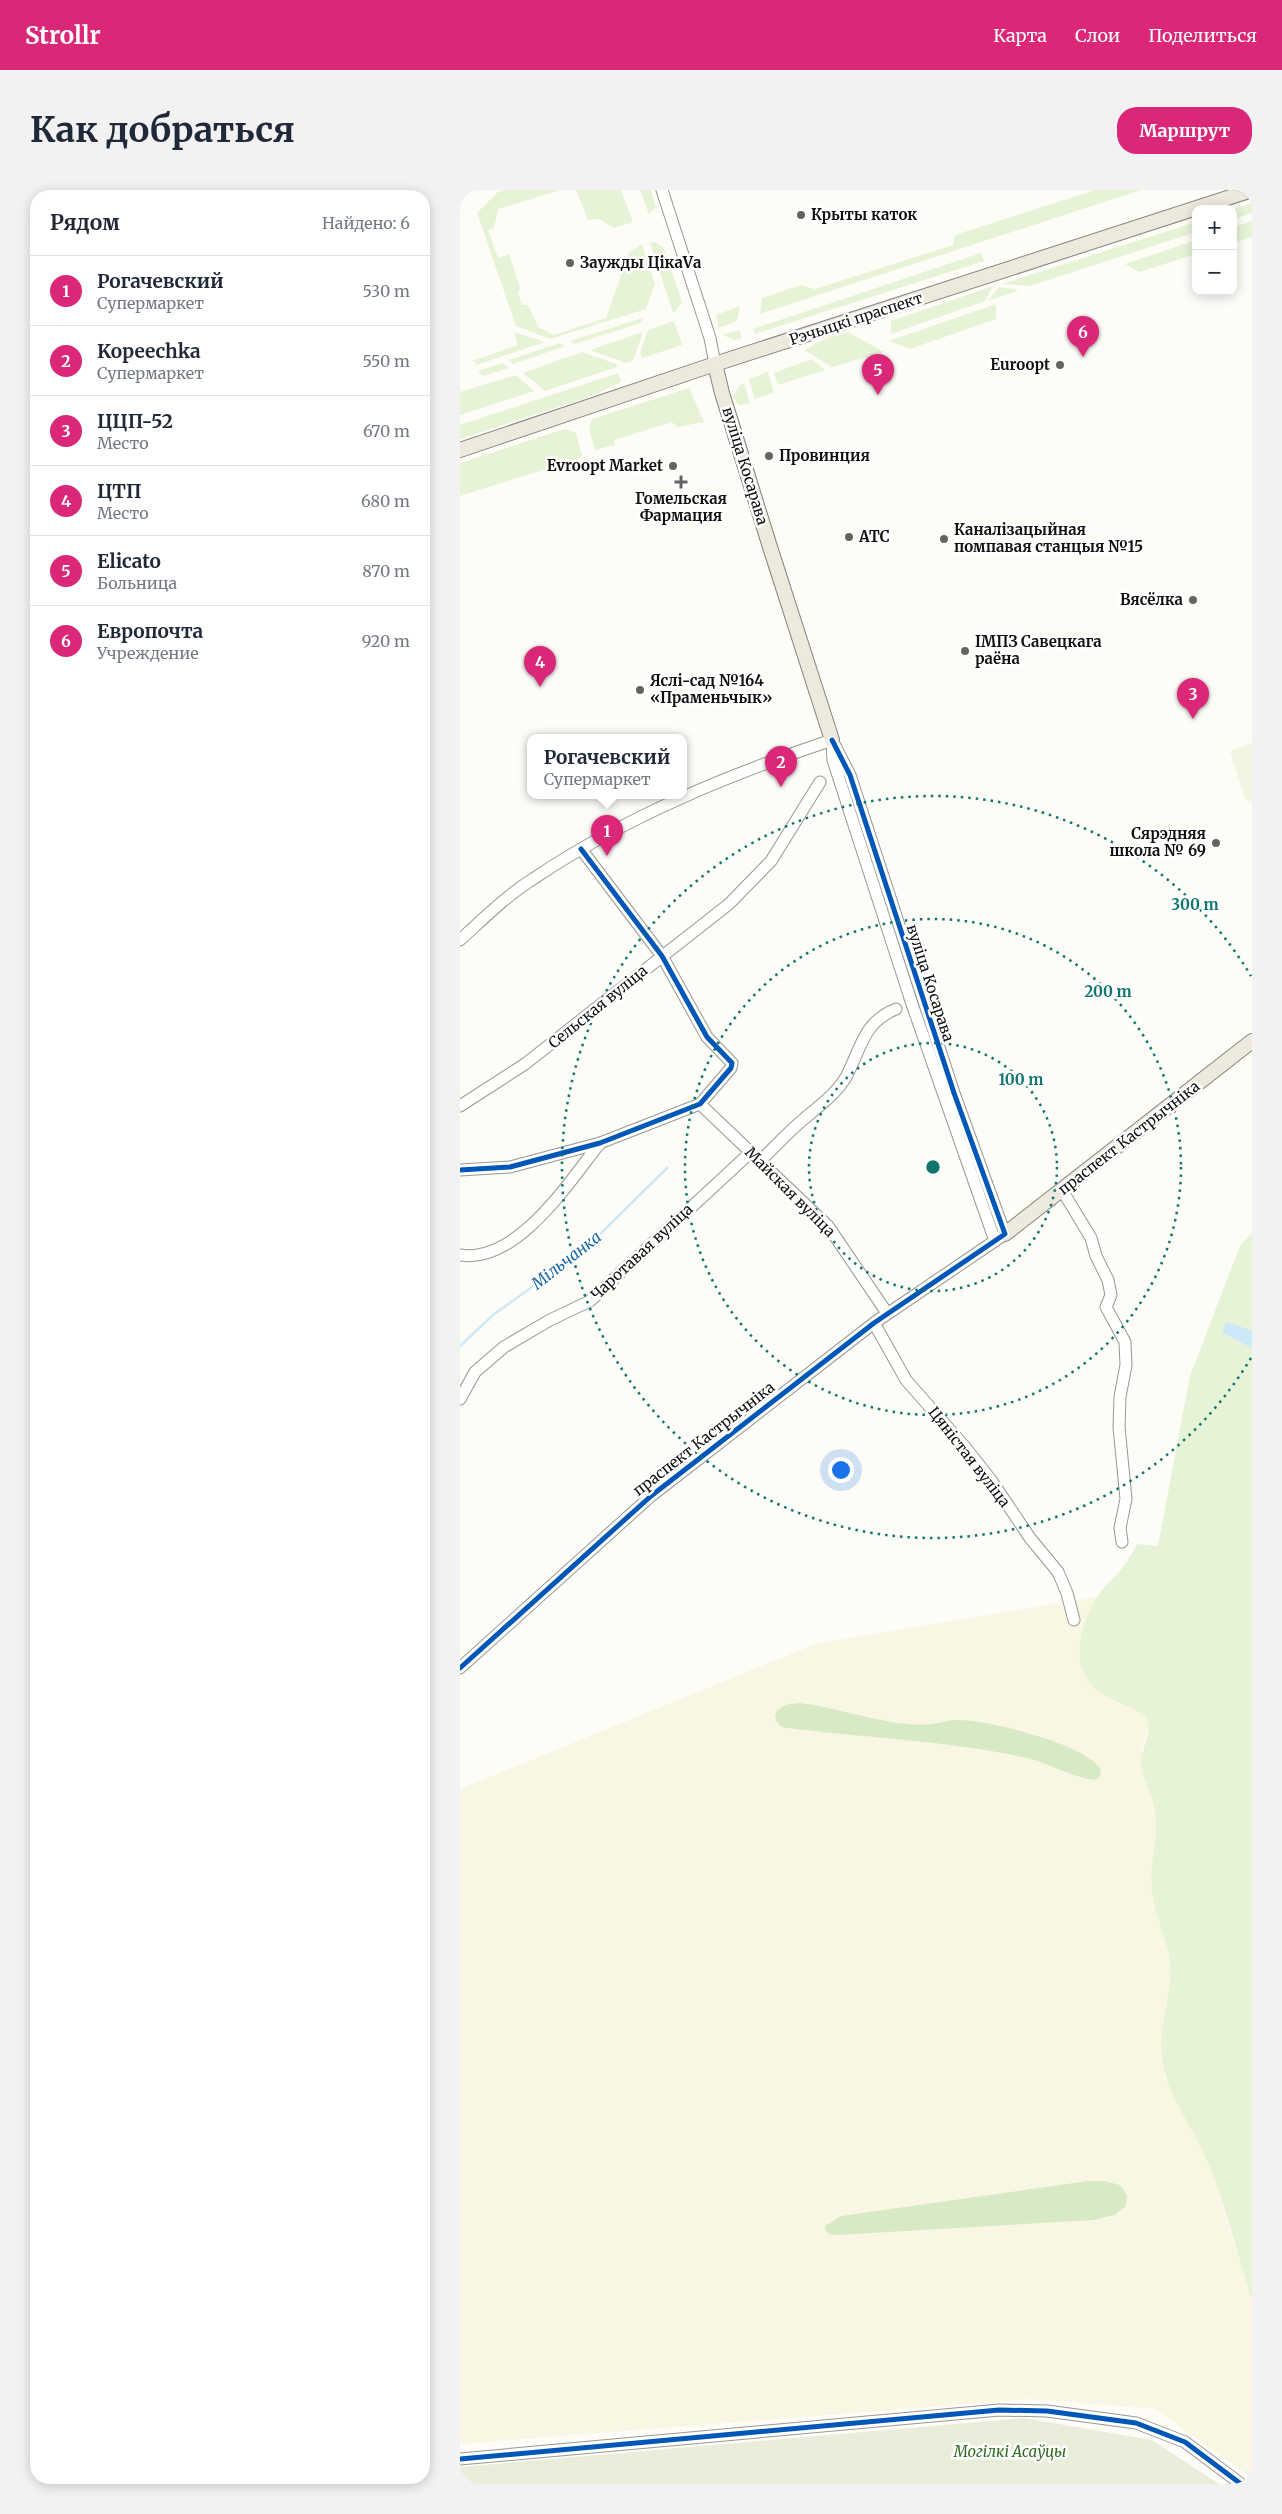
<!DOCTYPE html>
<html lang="ru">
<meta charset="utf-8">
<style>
:root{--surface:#fff;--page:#f2f2f3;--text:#1f2937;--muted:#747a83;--line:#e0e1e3;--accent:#db2777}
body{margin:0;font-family:Merriweather,serif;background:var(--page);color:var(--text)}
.controls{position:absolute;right:15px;top:15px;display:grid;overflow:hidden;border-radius:10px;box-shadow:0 2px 12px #0003}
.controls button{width:45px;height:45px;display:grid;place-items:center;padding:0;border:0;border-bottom:1px solid var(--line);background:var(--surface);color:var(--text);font:25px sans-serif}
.you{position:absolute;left:380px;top:1279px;width:18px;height:18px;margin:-12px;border:4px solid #fff;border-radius:50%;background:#1a73e8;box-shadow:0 0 0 8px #1a73e833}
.badge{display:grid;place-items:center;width:32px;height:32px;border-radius:50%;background:var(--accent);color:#fff;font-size:16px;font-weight:700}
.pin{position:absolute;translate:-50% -41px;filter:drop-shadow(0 1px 2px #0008)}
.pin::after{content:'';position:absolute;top:26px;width:18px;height:15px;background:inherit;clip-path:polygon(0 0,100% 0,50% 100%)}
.popup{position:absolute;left:67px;top:544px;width:160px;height:65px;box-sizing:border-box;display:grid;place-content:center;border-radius:10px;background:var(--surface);filter:drop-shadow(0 1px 4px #0005);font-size:16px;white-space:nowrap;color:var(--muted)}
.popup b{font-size:19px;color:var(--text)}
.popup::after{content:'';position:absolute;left:50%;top:100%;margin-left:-10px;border:10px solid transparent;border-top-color:var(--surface)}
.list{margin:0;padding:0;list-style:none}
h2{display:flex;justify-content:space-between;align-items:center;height:65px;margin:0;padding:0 20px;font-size:21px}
h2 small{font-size:16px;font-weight:400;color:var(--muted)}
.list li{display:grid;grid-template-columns:32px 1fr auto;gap:15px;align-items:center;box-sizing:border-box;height:70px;padding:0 20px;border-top:1px solid var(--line)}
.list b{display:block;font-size:19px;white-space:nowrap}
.list p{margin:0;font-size:16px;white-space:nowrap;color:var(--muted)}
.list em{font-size:16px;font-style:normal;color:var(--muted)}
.map{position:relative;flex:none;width:792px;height:2294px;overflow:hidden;border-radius:20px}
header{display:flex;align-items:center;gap:30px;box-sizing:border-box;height:70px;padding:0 25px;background:var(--accent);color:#fff}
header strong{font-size:24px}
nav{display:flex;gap:28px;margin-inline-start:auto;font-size:18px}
.intro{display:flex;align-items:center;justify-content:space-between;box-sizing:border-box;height:120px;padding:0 30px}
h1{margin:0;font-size:35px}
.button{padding:12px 22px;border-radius:20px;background:var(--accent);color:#fff;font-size:18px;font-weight:700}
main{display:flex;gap:30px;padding:0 30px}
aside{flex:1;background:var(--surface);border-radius:20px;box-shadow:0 2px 12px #0003}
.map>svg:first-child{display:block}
</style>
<header>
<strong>Strollr</strong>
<nav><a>Карта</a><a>Слои</a><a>Поделиться</a></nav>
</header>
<div class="intro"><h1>Как добраться</h1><a class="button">Маршрут</a></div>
<main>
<aside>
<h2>Рядом<small>Найдено: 6</small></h2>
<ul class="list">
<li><span class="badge">1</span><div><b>Рогачевский</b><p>Супермаркет</p></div><em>530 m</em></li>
<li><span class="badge">2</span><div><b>Kopeechka</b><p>Супермаркет</p></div><em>550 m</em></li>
<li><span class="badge">3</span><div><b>ЦЦП-52</b><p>Место</p></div><em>670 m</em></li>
<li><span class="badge">4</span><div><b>ЦТП</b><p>Место</p></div><em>680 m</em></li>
<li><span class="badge">5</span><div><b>Elicato</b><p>Больница</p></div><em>870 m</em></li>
<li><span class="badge">6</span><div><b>Европочта</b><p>Учреждение</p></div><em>920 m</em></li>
</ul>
</aside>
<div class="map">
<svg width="792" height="2294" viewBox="0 0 792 2294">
<rect width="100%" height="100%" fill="#fdfcf7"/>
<path fill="#f9f7e4" d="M636 1407 623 1437 653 1511 679 1521 686 1527 689 1533 682 1559 683 1586 695 1619 696 1634 692 1700 710 1772V1792L702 1840 701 1866 705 1888 742 1959 754 1988 792 2111V2288L695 2219 571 2209 0 2254V1599L355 1454Z"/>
<g fill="#e7f3d7">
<path d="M45 0H101L38 19 34 38 28 40 38 68 49 64 60 98 58 103 62 115H68L78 137 94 145 146 128 169 63 182 54 195 94 186 119 90 149 56 136 17 23 38 2Z"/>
<path d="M116 0H161L173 32 154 38 139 29 128 30Z"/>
<path d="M180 0H191L196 17 189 24Z"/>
<path d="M635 0H681L300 124 302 108 341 95 355 99 493 55 495 45Z"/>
<path d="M792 13V23L773 29V19Z"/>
<path d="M792 31V47L773 53V37Z"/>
<path d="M736 32V42L570 96 542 94Z"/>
<path d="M736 50V64L679 82 665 74Z"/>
<path d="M195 52 204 58 222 112 216 121 213 123 190 53Z"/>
<path d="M521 63 524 71 295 144 293 139Z"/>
<path d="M533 96 525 111 431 144V131Z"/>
<path d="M539 97 559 100 528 111Z"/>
<path d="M536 114V129L450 159 429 151Z"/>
<path d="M280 116 277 131 259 138 256 125Z"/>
<path d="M183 128 181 133 115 154 110 151Z"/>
<path d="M214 131 222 155 182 168 180 162 188 140Z"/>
<path d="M280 140 282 148 274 150 263 145Z"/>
<path d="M54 142 85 152 16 175V172L12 171 58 155Z"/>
<path d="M183 142 173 171 166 173 130 160Z"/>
<path d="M388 142 424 162 372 177 344 160 369 147Z"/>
<path d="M100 153 105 156 53 174 49 170Z"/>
<path d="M122 162 156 174 157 177 85 201 63 183Z"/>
<path d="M351 169 365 180 318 195 314 183Z"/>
<path d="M43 173 49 178 23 186 18 181Z"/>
<path d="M308 182 314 203 295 209 289 189Z"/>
<path d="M158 183 161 192 132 206 0 249V235Z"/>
<path d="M56 185 74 201 0 225V202Z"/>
<path d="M284 193 290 214 278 215 273 207 279 196Z"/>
<path d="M229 198 244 232 217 237 212 232 154 250 155 255 135 260 129 238 132 229Z"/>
<path d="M104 239 116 243 122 266 118 269 0 306V273Z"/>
<path d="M792 1043V2111C776 2060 764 2007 742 1960 728 1929 706 1903 702 1869 697 1837 713 1805 710 1773 707 1748 694 1725 692 1700 689 1673 699 1647 695 1621 692 1604 682 1590 681 1573 681 1560 691 1544 688 1532 683 1510 614 1517 620 1454 621 1439 629 1419 637 1407 644 1395 657 1387 664 1375 669 1369 673 1361 677 1354L698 1356 730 1186 780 1056Z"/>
</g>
<g fill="#d8eac5">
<path d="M340 1513C373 1517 404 1528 437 1533 448 1534 460 1536 471 1534 480 1533 489 1530 497 1530 526 1529 629 1555 641 1580L640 1586 635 1590C617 1589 588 1573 567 1568 486 1550 402 1548 321 1537L316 1531 315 1524C322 1514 329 1514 340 1513Z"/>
<path d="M628 1991H644L660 1995 667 2005 666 2016 655 2025 633 2030 377 2045 369 2044 365 2040V2036L381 2026Z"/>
</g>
<path fill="#e9eedb" d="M564 2228 692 2250 759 2294H0V2277Z"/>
<path fill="#f0f6e1" d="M792 553V611H786L770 561Z"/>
<path fill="#cde8f7" d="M768 1132 792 1141V1158L763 1143 764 1135Z"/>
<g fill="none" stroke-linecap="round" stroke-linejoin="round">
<path stroke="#cde8f7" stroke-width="2.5" d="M0 1156 33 1125 125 1059 207 978"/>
<g stroke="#979795" stroke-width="13">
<g id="minor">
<path d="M202 0 250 148 255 174"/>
<path d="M372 552 373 570 452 814 535 1051"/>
<path d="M0 750C23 729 46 706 73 689 165 627 268 585 372 550"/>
<path d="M240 914 368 1036 427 1123"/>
<path d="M0 916 65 874 269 714 311 671 360 592"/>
<path d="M300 971C315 957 329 941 345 928 359 916 376 904 386 887 401 859 403 832 436 819"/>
<path d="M0 980 50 977 140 953 240 914 271 878 272 873 247 847 202 766 121 659"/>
<path d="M602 1000 631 1048 636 1066 648 1090 651 1105 646 1117 665 1152 666 1175 660 1207 659 1237 666 1309 660 1338 662 1352"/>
<path d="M0 1065C57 1074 109 992 140 953"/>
<path d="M414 1133 446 1190 505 1257 531 1290 570 1348 598 1382 607 1403 614 1430"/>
<path d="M0 1209 15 1182 44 1157 90 1130 130 1111 291 962"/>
<path d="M0 1478 191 1306 414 1133 545 1044 494 903 390 585 372 550"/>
<path d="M0 2269 539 2220 587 2221 676 2233 725 2252 781 2294"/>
</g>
</g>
<g stroke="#858482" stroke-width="16">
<g id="major">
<path d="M255 174 262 203 310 357 372 550"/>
<path d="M0 260 255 174 792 0"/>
<path d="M545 1044 792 851"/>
</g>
</g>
<use href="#minor" stroke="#fffffe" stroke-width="11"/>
<use href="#major" stroke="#ede9dc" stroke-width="14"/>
<g stroke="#fff" stroke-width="8">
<g id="cycleway">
<path d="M0 980 50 977 140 953 240 914 271 878 272 873 247 847 202 766 121 659"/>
<path d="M0 1478 191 1306 414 1133 545 1044 494 903 390 585 372 550"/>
<path d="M0 2269 539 2220 587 2221 676 2233 725 2252 781 2294"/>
</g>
</g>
<use href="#cycleway" stroke="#0057b8" stroke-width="5"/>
</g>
<g fill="none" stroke="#0f766e" stroke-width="2.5" stroke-dasharray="2.5 5">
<circle cx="473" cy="977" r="124"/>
<circle cx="473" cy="977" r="248"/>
<path d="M791 1168A371 371 0 1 1 791 786"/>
</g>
<g fill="#646362" stroke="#fff" stroke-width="2">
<circle cx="341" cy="25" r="5"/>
<circle cx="110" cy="73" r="5"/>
<circle cx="600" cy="175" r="5"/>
<circle cx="309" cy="266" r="5"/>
<circle cx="213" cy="276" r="5"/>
<path d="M218.5 284.5h5v5h5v5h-5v5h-5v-5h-5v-5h5z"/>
<circle cx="389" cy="347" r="5"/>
<circle cx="484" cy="349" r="5"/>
<circle cx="733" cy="410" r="5"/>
<circle cx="505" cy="461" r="5"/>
<circle cx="180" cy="500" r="5"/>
<circle cx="756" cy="653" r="5"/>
</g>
<g text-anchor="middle" stroke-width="5" stroke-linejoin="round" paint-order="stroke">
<g font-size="15" font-weight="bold" fill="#111" stroke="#fff" text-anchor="start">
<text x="351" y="30">Крыты каток</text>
<text x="120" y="78">Заужды ЦікаVа</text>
<text x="590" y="180" text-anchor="end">Euroopt</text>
<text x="319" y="271">Провинция</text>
<text x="203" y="281" text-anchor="end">Evroopt Market</text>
<text x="221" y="314" text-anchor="middle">Гомельская<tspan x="221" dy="17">Фармация</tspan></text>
<text x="494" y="345">Каналізацыйная<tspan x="494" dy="17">помпавая станцыя №15</tspan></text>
<text x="399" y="352">АТС</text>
<text x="723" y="415" text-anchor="end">Вясёлка</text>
<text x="515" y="457">ІМПЗ Савецкага<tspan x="515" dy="17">раёна</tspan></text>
<text x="190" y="496">Яслі-сад №164<tspan x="190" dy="17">«Праменьчык»</tspan></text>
<text x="746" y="649" text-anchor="end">Сярэдняя<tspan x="746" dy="17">школа № 69</tspan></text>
</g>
<g font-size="15" fill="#111" stroke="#fff">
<text transform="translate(396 129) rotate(-18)" y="5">Рэчыцкі праспект</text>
<text transform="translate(285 276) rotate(73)" y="5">вуліца Косарава</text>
<text transform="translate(470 793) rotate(72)" y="5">вуліца Косарава</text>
<text transform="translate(138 817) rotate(-39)" y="5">Сельская вуліца</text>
<text transform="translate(669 948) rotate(-38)" y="5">праспект Кастрычніка</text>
<text transform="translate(330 1002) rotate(45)" y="5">Майская вуліца</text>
<text transform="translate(182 1062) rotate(-43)" y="5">Чаротавая вуліца</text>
<text transform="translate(244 1249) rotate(-38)" y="5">праспект Кастрычніка</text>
<text transform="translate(509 1267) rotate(52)" y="5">Цяністая вуліца</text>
</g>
<g font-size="15" font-style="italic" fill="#2f6b1f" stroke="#fff">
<text x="550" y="2267">Могілкі Асаўцы</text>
</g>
<g font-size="16" font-style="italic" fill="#1768a6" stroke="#fff">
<text transform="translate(106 1070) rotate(-38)" y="6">Мільчанка</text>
</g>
</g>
<circle cx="473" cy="977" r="8" fill="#0f766e" stroke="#fff" stroke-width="2.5"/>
<g font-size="15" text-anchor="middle" font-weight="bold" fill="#0f766e" stroke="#fff" stroke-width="5" stroke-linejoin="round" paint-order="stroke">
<text x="735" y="720">300 m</text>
<text x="648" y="807">200 m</text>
<text x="561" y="895">100 m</text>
</g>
</svg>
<div class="controls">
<button>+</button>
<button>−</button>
</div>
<div class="you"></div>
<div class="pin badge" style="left:147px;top:666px">1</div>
<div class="popup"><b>Рогачевский</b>Супермаркет</div>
<div class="pin badge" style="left:321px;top:597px">2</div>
<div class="pin badge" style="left:733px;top:529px">3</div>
<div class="pin badge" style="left:80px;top:497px">4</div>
<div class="pin badge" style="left:418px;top:205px">5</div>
<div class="pin badge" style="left:623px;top:167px">6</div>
</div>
</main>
